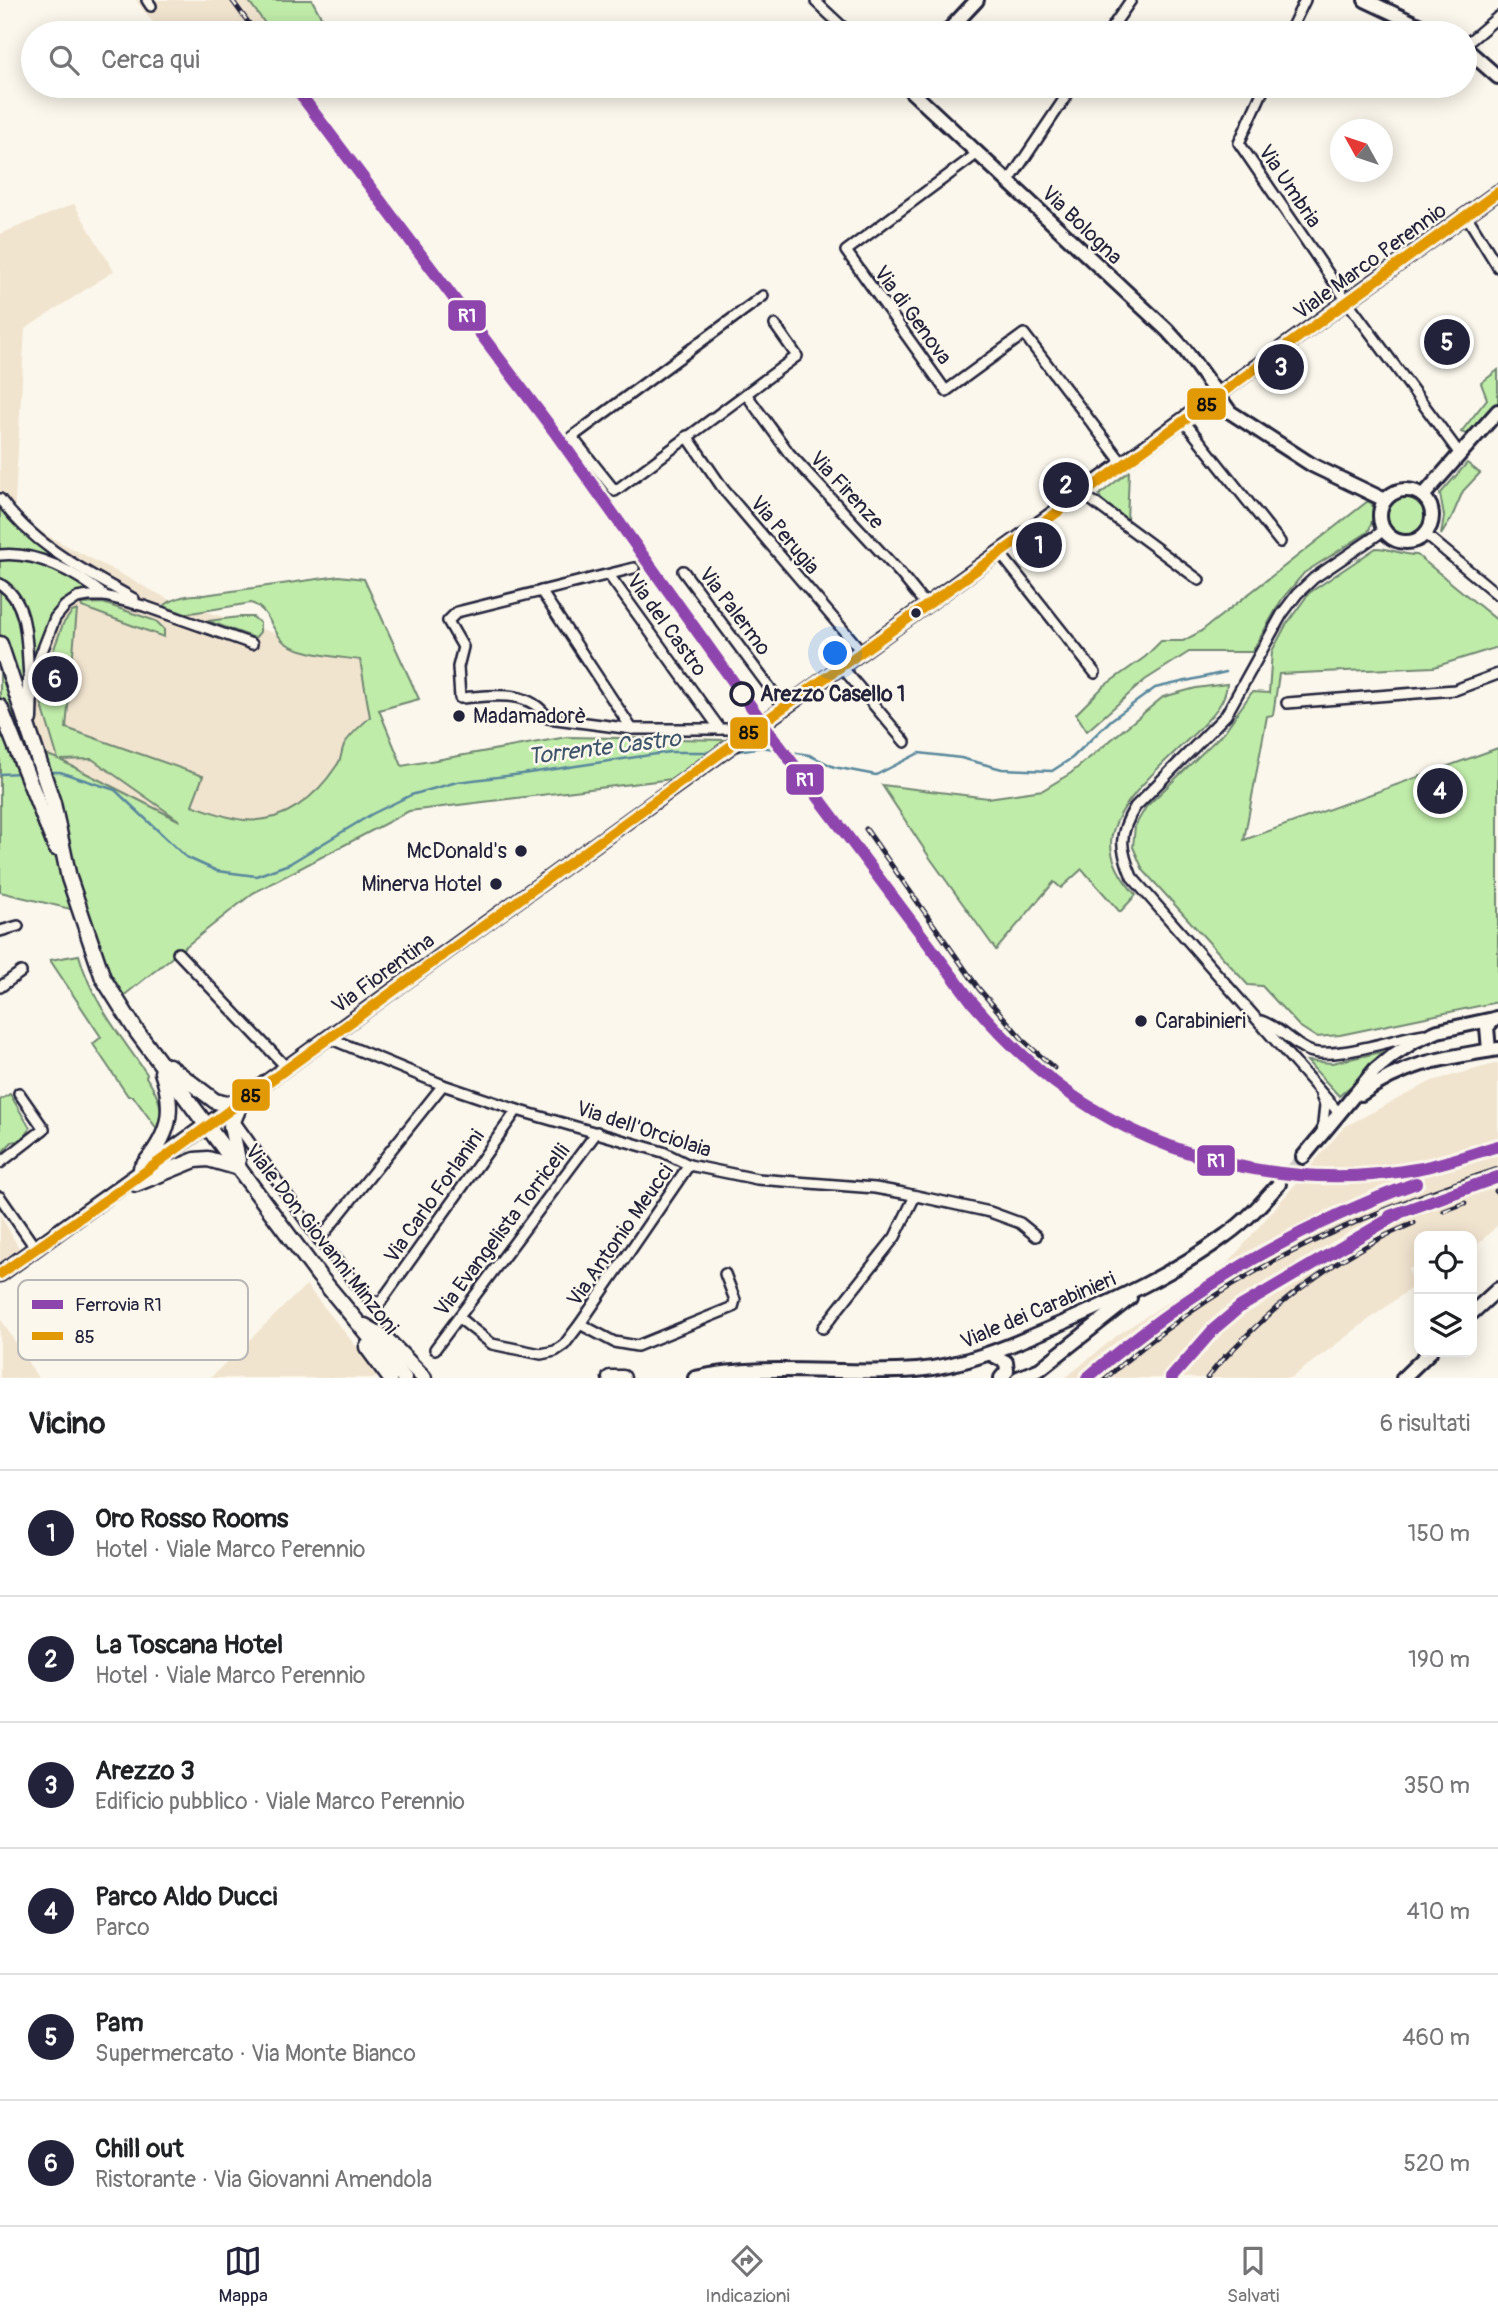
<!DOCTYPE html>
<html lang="it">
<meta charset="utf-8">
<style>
:root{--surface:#fff;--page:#f2f2f2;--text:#202124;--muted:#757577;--line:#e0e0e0;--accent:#22223b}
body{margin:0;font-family:Pangolin,sans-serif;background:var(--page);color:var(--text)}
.controls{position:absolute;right:21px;bottom:21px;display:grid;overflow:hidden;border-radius:14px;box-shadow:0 4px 18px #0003}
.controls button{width:63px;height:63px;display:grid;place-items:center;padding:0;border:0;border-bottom:2px solid var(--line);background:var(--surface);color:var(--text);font:35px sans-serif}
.compass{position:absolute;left:1330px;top:119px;width:63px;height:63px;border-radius:50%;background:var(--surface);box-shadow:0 4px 18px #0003;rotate:310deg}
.you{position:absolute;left:836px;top:654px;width:24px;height:24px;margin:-18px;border:5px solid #fff;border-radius:50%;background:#1a73e8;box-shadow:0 0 0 10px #1a73e833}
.badge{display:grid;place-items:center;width:46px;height:46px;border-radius:50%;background:var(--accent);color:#fff;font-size:23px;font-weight:700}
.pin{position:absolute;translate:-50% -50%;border:4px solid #fff;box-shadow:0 2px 7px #0006}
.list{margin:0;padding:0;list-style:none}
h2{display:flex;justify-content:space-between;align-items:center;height:91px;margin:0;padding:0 28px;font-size:30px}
h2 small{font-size:23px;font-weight:400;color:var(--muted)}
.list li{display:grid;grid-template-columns:46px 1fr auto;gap:21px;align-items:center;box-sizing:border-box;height:126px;padding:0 28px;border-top:2px solid var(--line)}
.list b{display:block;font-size:26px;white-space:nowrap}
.list p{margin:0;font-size:23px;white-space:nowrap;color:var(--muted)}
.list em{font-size:23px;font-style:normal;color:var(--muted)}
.icon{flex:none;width:38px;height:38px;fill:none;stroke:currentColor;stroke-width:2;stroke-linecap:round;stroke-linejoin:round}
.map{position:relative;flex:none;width:1498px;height:1378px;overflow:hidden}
.search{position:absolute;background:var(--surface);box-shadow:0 4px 18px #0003;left:21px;right:21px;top:21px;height:77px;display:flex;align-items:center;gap:18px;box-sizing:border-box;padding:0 24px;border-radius:38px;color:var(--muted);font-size:26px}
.sheet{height:847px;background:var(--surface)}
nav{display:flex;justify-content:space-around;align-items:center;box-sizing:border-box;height:98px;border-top:2px solid var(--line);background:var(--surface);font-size:19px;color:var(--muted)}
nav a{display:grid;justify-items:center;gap:4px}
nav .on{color:var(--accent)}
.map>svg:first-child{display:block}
</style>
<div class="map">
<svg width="1498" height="1378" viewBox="0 0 1498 1378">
<rect width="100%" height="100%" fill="#fbf7ec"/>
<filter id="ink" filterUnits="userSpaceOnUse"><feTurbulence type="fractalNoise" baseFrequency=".0143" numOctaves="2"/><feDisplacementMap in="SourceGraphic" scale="14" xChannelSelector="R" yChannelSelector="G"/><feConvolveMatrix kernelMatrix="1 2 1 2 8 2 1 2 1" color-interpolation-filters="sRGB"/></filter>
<g filter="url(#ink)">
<g fill="#f1e4cf">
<path d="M136 0H248L272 33H161Z"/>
<path d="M74 204 114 271 25 329 14 518 170 600 360 660 402 766 266 847 230 846 58 760 0 736V234Z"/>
<path d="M1498 1063V1225L1475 1247 1472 1248V1236H1419V1265L1408 1269 1415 1285 1291 1378H1065L1119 1334 1228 1263 1344 1127 1432 1081Z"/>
<path d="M0 1214 19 1248 0 1262Z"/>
<path d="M306 1285 382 1378H210Z"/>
<path d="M0 1318 38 1378H0Z"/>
</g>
<g fill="#c0eca9" stroke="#718772" stroke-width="2" fill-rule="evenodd">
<path d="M248 0H312L320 15 336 33H272Z"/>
<path d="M1498 370V405L1471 436 1461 432 1487 399 1481 383Z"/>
<path d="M1467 463 1480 473 1463 491 1451 519 1441 535 1444 516 1440 494Z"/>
<path d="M1129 471 1127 521 1101 499 1099 495Z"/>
<circle cx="1406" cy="516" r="19"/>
<path d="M0 499 16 521 144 606 89 596 65 605 30 682 35 750 58 759 41 702V685L63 624 72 612 77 610 66 728 203 776 192 805C209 811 226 818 244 820 284 824 317 796 337 765 342 759 341 751 344 745 349 735 362 725 370 717L360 660C340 657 297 654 283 641 270 628 270 610 251 603L185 614 164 606C174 597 191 594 204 595L339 576 364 579 419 699 379 710 402 766 567 737 725 740 672 779 409 811 253 893 117 1001 79 911 0 892V736L13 741 0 712ZM92 759 180 821 60 760Z"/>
<path d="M1368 501 1372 504C1374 513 1372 524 1368 532L1304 573 1282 599 1252 652H1189L1145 680 1087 731 1076 714 1104 686 1145 657 1161 641H1183L1200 632Z"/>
<path d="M1376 548C1390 548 1402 555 1417 555L1498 621V647L1434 667 1279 674 1273 715 1267 716 1244 840 1498 748V1002L1340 1035 1316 1037 1299 1026 1262 986 1248 985 1143 870 1133 847 1135 826 1146 807 1224 732 1252 692 1269 693 1272 651 1286 625 1309 593Z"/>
<path d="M103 603 156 621 164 629V637L82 607 81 604Z"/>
<path d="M239 617H253L260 623V632L255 638 208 621Z"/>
<path d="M1227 684C1225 704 1212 715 1199 729 1173 755 1112 804 1111 843 1111 863 1123 881 1136 895L1120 912 1082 869 1061 888 1054 882 996 950 930 858 882 785 988 798 1043 790 1071 773 1163 697 1196 688Z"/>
<path d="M79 955C91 1000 121 1037 147 1074L146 1077C159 1096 164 1109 160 1133L133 1096H128L93 1044 101 1037 50 960Z"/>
<path d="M1395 1049 1339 1096 1307 1061 1332 1063Z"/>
<path d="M10 1094 30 1128C27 1136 22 1141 12 1142L0 1154V1100Z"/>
</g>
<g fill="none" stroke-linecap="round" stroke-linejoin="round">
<g stroke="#59879c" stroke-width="2.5">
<path d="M732 752 762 747 809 755 834 767 876 775 919 753 961 758 1002 769 1052 771 1072 758 1111 720 1155 688 1226 672"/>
<path d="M48 772H60L115 790 186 857 217 871 256 876 289 864 372 814 411 795 457 782 522 774 670 752H715"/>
<path d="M0 774 20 773"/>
</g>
<path stroke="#d0ccc9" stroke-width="12" stroke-dasharray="12 6" stroke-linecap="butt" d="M1279 1184 1303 1157"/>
<g stroke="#22223b" stroke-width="14">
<g id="street">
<path d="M147 0 151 6"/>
<path d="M818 0 816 2 849 33"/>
<path d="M1108 33 1131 0"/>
<path d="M1289 33 1305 0"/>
<path d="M1465 45 1498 17"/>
<path d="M1265 86 1239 143 1347 301 1460 454"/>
<path d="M978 153 846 251 946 391 1024 334 1123 464"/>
<path d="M1009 181 1073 86"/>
<path d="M1466 215 1498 267"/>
<path d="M763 296 572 437 615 491 797 356 775 325"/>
<path d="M746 394 789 453 900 573 926 605"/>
<path d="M1183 420 1280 542"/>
<path d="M687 436 724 490 862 652"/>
<path d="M1083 494 1199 580"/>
<path d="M0 499C34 546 85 571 134 599"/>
<path d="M1425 534 1498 595"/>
<path d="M1000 553 1095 673"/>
<path d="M0 555C37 551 77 573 105 596"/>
<path d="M634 568 457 612 448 621 463 647 458 667 460 698C492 696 528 688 548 718L632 729H753"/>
<path d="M683 571 784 707"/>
<path d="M609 575 720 729"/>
<path d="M0 584C30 602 26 645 29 676"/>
<path d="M541 591 632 729"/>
<path d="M841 666 905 742"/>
<path d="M30 682 55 618 65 606 77 598 89 596H105L144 606 252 644"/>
<path d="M1287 703 1455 690 1498 674"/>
<path d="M0 931 18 926"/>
<path d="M178 953 287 1068"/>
<path d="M0 987 21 972"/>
<path d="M1261 1021C1279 1027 1290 1042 1307 1050 1331 1062 1395 1038 1424 1034"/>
<path d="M329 1038 443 1085 517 1110 663 1152 689 1165 757 1179 875 1188 903 1193 990 1212 1020 1223 1036 1236"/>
<path d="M1321 1096 1325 1105 1322 1133"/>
<path d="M1339 1113 1132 877C1120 848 1118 835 1135 807L1226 715 1282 614 1297 594 1314 578 1383 531"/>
<path d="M233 1119 319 1240 369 1299 380 1303 517 1110"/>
<path d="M0 1163 44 1129 19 1093"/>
<path d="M0 1197 36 1249"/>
<path d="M319 1240 443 1085"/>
<path d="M459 1318 492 1344 541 1354 555 1351 564 1345 580 1324 689 1165"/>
<path d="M580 1324 614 1342 637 1346 733 1307 735 1300 725 1274"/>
<path d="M823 1328 895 1237 915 1196"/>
<path d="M435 1349 597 1132"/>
</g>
</g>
<g stroke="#22223b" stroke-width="18">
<g id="secondary">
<path d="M1365 0 1435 33"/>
<path d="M946 33 977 0"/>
<path d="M1465 48 1498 77"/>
<path d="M910 86 911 91 1167 330 1185 350 1230 412 1312 465 1385 500"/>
<circle cx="1406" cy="516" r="26"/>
<path d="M1423 496 1498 411"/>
<path d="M1489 1050 1487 1027 1496 1018"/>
<path d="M1361 1094C1407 1062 1444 1058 1498 1049"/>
<path d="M207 1125 1498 192"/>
<path d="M1303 1157 1375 1070 1392 1056 1415 1041 1438 1031 1498 1018"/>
<path d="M1472 1313 1498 1289"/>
<path d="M991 1354 1006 1362 1007 1371 1001 1378"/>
<path d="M695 1378C768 1362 843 1376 917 1370 968 1365 1012 1345 1058 1325 1116 1300 1175 1273 1226 1235 1246 1221 1263 1202 1279 1184"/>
<path d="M1018 1378 1040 1369 1130 1298"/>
<path d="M1403 1378 1430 1352"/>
</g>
</g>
<g stroke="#22223b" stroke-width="19">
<g id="primary">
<path d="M0 644 53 803 69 878 103 978 137 1032 319 1276 404 1378"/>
<path d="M0 707 56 848"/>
<path d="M29 719 30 682"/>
<path d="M169 1066 215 1101 226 1104 242 1100"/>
<path d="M238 1160 231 1126 242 1100"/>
<path d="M141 1168C169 1136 176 1112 162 1072"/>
<path d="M136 1184 195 1160 208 1159 239 1168"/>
<path d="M0 1274 207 1125"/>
<path d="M365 1326 384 1337 424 1378"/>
<path d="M367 1347 390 1378"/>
<path d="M610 1378H623"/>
</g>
</g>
<use href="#street" stroke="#fbf7ec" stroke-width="9"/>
<use href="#secondary" stroke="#fbf7ec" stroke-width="12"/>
<use href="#primary" stroke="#fbf7ec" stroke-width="14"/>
<g stroke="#22223b" stroke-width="5">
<g id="rail">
<path d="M232 0 256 33"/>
<path d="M294 86 556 434 770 733 972 1002C1007 1043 1048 1082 1095 1110 1190 1167 1307 1189 1416 1169 1444 1164 1471 1154 1498 1146"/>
<path d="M866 829 979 989 1025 1042 1054 1068"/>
<path d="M1496 1191H1498"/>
<path d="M1444 1211 1465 1203"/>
<path d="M1219 1364C1275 1303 1337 1254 1414 1223"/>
<path d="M1106 1378C1223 1274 1351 1217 1498 1169"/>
<path d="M1171 1378 1214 1329 1240 1307 1407 1209"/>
<path d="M1207 1378 1225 1356"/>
</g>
</g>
<use href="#rail" stroke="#fbf7ec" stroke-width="2.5" stroke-dasharray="8" stroke-linecap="butt"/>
<g stroke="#fbf7ec" stroke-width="16">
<path id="bus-1" d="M0 1274 124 1187 776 713 1083 494 1498 192"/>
</g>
<use href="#bus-1" stroke="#e29906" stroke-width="10"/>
<g stroke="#fbf7ec" stroke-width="18">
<g id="rail-1">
<path d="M294 86 556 434 770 733 972 1002C1007 1043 1048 1082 1095 1110 1190 1167 1307 1189 1416 1169 1444 1164 1471 1154 1498 1146"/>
<path d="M1390 1216 1498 1177"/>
<path d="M1087 1378C1184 1294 1295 1227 1416 1183"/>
<path d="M1171 1378 1214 1329 1240 1307 1398 1214"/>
</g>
</g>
<use href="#rail-1" stroke="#8e44ad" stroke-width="12"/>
</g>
</g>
<g fill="#22223b" stroke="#fbf7ec" stroke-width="2.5">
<circle cx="916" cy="613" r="6"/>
<circle cx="459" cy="716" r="7"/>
<circle cx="521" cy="851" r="7"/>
<circle cx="496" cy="884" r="7"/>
<circle cx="1141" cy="1021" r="7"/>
</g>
<circle fill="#fbf7ec" stroke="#22223b" stroke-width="3.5" cx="742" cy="694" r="11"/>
<g text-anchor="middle" stroke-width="5" stroke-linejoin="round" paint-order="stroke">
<g font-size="21" fill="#22223b" stroke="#fbf7ec">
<text transform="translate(1290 186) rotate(56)" y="7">Via Umbria</text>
<text transform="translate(1082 225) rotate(44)" y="7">Via Bologna</text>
<text transform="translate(1370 261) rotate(-36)" y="7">Viale Marco Perennio</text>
<text transform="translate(913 315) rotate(54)" y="7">Via di Genova</text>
<text transform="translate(847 490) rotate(47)" y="7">Via Firenze</text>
<text transform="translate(785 535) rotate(50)" y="7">Via Perugia</text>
<text transform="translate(735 611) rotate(53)" y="7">Via Palermo</text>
<text transform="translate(667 625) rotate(54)" y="7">Via del Castro</text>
<text transform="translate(383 973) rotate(-36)" y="7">Via Fiorentina</text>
<text transform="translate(644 1129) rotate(18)" y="7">Via dell'Orciolaia</text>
<text transform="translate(434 1196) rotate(-55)" y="7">Via Carlo Forlanini</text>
<text transform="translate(502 1230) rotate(-53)" y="7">Via Evangelista Torricelli</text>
<text transform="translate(620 1235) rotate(-55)" y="7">Via Antonio Meucci</text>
<text transform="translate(322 1239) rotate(52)" y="7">Viale Don Giovanni Minzoni</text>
<text transform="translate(1038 1310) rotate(-23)" y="7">Viale dei Carabinieri</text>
</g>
<g font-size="21" font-weight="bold" fill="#22223b" stroke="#fbf7ec" text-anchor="start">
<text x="760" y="701">Arezzo Casello 1</text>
</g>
<g font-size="21" fill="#22223b" stroke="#fbf7ec" text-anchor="start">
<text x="473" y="723">Madamadorè</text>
<text x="507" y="858" text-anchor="end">McDonald's</text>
<text x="482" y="891" text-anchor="end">Minerva Hotel</text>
<text x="1155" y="1028">Carabinieri</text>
</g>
<g font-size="23" font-style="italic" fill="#3d556b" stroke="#fbf7ec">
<text transform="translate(604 747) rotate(-7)" y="8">Torrente Castro</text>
</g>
</g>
<rect x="18" y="1280" width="230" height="80" rx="10" fill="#fbf7ec" stroke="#bab7b7" stroke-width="2"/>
<rect x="32" y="1300" width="31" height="9" fill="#8e44ad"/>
<rect x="32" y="1332" width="31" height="8" fill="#e29906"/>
<g font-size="19" fill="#22223b">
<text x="75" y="1311">Ferrovia R1</text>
<text x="75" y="1343">85</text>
</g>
<g stroke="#fbf7ec" stroke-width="2.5">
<rect x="447" y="299" width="40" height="33" rx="7" fill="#8e44ad"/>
<rect x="1186" y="387" width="41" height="34" rx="7" fill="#e29906"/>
<rect x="729" y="716" width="40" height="34" rx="7" fill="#e29906"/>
<rect x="785" y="763" width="40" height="33" rx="7" fill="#8e44ad"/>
<rect x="231" y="1078" width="40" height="34" rx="7" fill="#e29906"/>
<rect x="1196" y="1144" width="40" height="33" rx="7" fill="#8e44ad"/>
</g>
<g font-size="19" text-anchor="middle" font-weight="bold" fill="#fff">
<text x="467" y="322">R1</text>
<text x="805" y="786">R1</text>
<text x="1216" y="1167">R1</text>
</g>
<g font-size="19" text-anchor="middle" font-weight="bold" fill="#111">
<text x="1207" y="411">85</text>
<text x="749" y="739">85</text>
<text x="251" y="1102">85</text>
</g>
</svg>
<div class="controls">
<button><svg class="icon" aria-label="locate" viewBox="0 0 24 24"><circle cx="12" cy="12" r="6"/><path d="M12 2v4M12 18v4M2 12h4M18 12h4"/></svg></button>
<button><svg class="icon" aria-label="layers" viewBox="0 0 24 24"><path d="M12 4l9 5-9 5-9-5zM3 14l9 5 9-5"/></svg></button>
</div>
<svg class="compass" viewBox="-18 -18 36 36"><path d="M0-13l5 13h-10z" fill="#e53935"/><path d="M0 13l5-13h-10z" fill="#757577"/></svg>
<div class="you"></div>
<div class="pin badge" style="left:1039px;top:545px">1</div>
<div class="pin badge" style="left:1066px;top:485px">2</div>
<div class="pin badge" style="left:1281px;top:367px">3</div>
<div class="pin badge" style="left:1440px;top:791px">4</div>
<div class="pin badge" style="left:1447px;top:342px">5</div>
<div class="pin badge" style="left:55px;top:679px">6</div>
<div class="search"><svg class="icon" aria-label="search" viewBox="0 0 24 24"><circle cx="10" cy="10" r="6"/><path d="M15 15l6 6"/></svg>Cerca qui</div>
</div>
<section class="sheet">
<h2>Vicino<small>6 risultati</small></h2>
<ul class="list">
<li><span class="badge">1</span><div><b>Oro Rosso Rooms</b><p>Hotel · Viale Marco Perennio</p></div><em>150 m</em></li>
<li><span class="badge">2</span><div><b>La Toscana Hotel</b><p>Hotel · Viale Marco Perennio</p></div><em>190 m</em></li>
<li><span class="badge">3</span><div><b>Arezzo 3</b><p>Edificio pubblico · Viale Marco Perennio</p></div><em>350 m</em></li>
<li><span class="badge">4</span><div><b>Parco Aldo Ducci</b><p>Parco</p></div><em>410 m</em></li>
<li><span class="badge">5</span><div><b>Pam</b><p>Supermercato · Via Monte Bianco</p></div><em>460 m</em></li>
<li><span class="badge">6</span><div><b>Chill out</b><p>Ristorante · Via Giovanni Amendola</p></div><em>520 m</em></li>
</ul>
</section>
<nav>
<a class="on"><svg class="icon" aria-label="map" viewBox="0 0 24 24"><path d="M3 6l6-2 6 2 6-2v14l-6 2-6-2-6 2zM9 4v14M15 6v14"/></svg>Mappa</a>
<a><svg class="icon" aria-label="directions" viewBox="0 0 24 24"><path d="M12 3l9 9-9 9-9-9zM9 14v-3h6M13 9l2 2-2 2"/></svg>Indicazioni</a>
<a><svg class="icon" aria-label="saved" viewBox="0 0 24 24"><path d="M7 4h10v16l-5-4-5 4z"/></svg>Salvati</a>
</nav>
